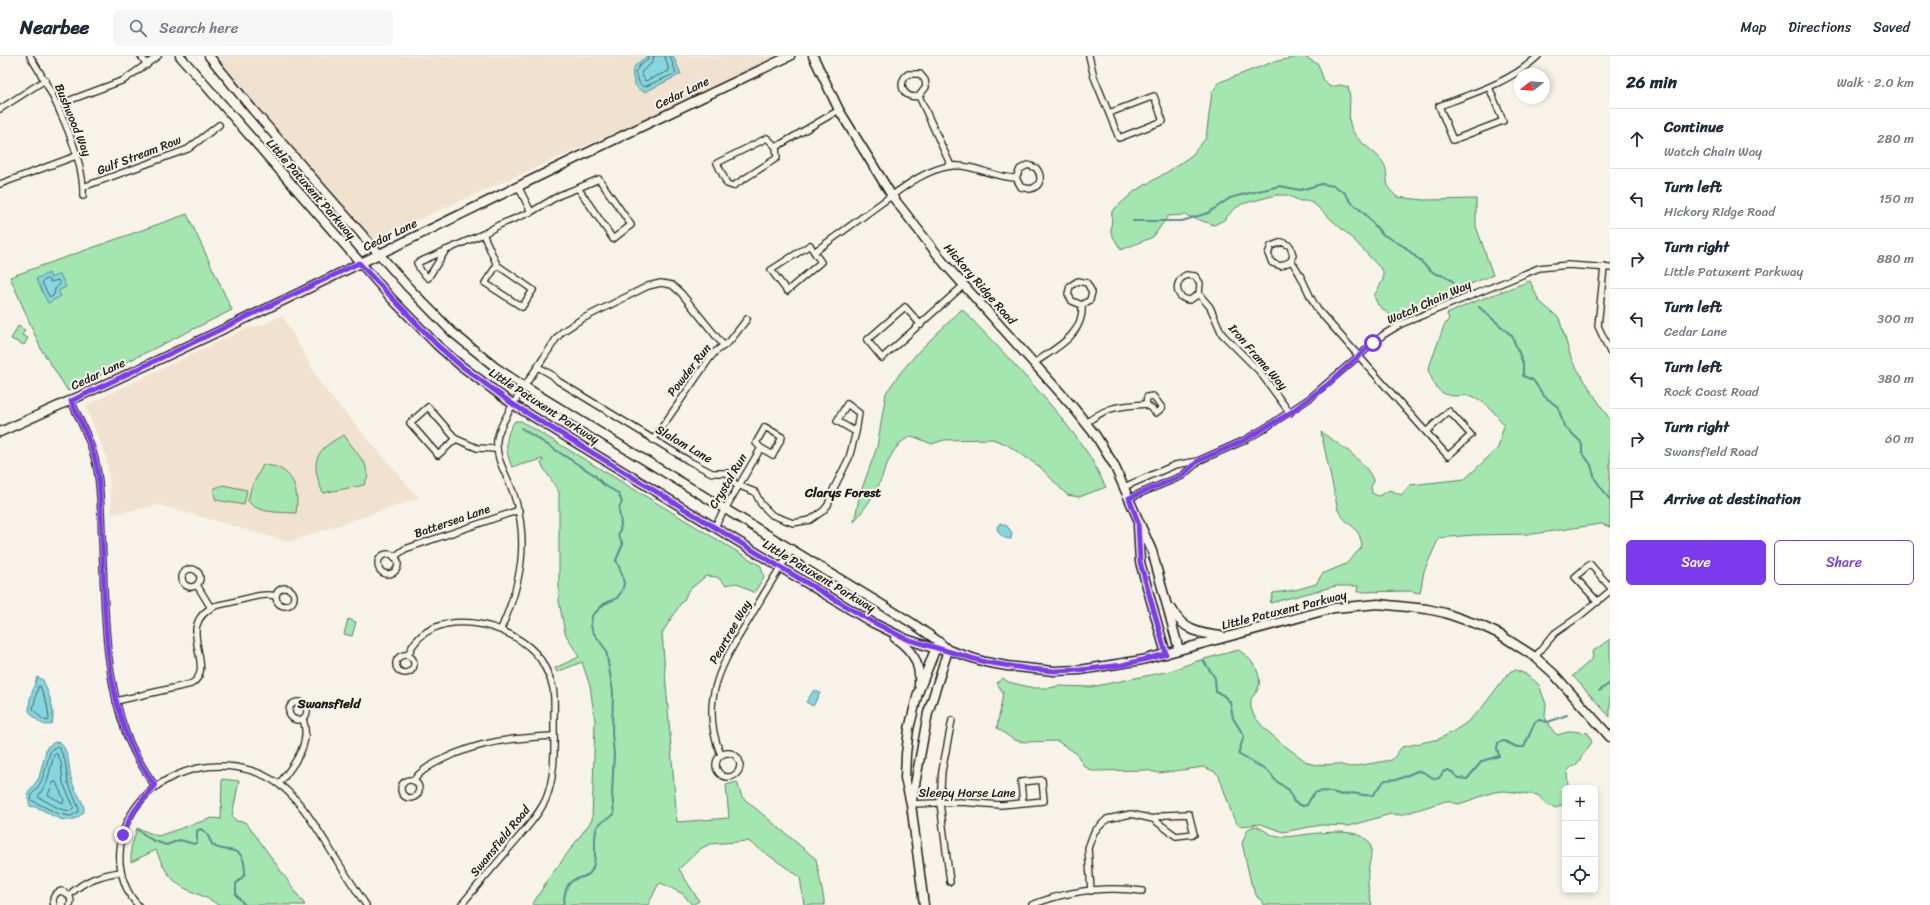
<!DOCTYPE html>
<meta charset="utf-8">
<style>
:root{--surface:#fff;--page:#f6f6f7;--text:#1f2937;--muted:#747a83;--line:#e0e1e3;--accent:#7c3aed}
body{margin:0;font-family:Sriracha,sans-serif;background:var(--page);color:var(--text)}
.controls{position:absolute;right:12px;bottom:12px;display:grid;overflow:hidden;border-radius:6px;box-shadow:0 2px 6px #0003}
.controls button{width:36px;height:36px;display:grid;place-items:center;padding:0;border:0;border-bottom:1px solid var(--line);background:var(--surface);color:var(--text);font:20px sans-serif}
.compass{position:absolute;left:1514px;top:12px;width:36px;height:36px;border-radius:50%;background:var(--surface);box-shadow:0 2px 6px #0003;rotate:253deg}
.stop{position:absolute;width:12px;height:12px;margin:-9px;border:3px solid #7c3aed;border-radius:50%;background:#fff}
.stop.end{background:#7c3aed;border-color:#fff;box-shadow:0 1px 4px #0008}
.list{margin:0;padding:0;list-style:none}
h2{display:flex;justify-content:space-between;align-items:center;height:52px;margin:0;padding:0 16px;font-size:17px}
h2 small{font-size:13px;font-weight:400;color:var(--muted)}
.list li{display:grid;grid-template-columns:26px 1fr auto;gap:12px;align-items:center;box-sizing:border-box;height:60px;padding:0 16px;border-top:1px solid var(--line)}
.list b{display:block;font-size:15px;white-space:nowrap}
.list p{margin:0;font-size:13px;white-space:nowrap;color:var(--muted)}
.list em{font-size:13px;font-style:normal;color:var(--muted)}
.actions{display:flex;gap:8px;padding:12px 16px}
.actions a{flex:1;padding:9px 0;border:1px solid var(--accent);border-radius:6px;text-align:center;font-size:14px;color:var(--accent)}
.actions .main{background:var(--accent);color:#fff}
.icon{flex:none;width:22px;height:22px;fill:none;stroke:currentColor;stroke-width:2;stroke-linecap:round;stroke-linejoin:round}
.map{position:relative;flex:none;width:1610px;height:849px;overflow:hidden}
header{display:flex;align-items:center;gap:24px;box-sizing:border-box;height:56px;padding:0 20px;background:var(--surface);border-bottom:1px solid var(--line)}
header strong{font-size:19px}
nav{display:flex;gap:22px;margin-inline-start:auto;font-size:14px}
.search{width:280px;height:36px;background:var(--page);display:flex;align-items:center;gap:10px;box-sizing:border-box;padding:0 14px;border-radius:6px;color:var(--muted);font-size:15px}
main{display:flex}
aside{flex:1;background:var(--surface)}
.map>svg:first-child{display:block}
</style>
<header>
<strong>Nearbee</strong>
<div class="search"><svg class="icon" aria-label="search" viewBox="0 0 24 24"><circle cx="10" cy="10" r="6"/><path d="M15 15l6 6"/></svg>Search here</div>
<nav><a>Map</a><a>Directions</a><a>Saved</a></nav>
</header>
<main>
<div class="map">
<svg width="1610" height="849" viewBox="0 0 1610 849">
<rect width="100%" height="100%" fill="#f7f3e8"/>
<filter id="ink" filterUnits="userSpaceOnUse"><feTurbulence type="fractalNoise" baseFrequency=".025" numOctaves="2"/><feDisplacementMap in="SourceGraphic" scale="8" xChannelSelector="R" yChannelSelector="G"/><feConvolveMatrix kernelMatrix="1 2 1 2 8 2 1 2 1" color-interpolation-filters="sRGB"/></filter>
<g filter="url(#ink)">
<g fill="#f1e2cf">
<path d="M214 0H789L376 182 367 178Z"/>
<path d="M282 259 322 330 419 442 289 486 160 449 112 458 109 419 106 400 86 351 88 348 245 273 265 268Z"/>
</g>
<g fill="#a3e6b0" stroke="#608166">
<path d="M1303 0 1318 8 1324 25 1330 31 1340 29 1348 31C1352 44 1348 55 1350 68 1354 86 1373 92 1382 105 1389 113 1385 123 1389 132 1390 135 1395 138 1397 141L1424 144 1476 143V170L1493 219 1391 260 1378 249 1374 240 1383 224V215L1354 184 1313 147 1306 145H1300L1287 139H1276L1242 148 1233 154 1224 164 1214 169 1185 159 1168 160 1153 181 1121 194 1111 177 1112 155 1135 135 1169 115 1192 99 1206 82 1212 36 1220 26 1273 6Z"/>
<path d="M187 158 232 254 68 335 41 293 10 221Z"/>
<path d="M1530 225 1539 245 1559 262 1572 305 1610 364V471L1601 468 1533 478 1473 479 1439 482 1424 515 1420 537 1409 535 1357 536 1358 530H1336L1270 547 1273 537 1295 534 1316 528 1322 518 1346 508 1362 491C1360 469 1347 471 1338 454L1321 376C1339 389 1365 403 1374 426L1371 430 1372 437 1378 440 1390 434 1401 439 1410 429 1465 423 1498 392 1504 369C1496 358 1485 345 1472 340 1468 339 1461 340 1457 340 1437 340 1435 329 1428 314L1444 270 1449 263 1447 258 1471 247Z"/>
<path d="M962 253C1006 300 1053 346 1089 399 1095 409 1100 421 1106 431L1079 441 1067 439 1040 411 1006 388 992 383 944 384 932 388 912 380C888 389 886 418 874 438 868 448 861 457 854 466L860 438 877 391 886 337 901 316 919 295Z"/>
<path d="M18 270 25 274 22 279 28 282 24 289 11 283Z"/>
<path d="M515 365H521L761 510 764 521 754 537 737 527 726 529 717 521 706 520 688 535 684 544 681 547 662 577 677 766 729 762 726 729 737 726 742 741 816 803 825 849H804L800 821 748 785 710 788 700 793 679 813 699 845 692 849 683 838 661 827 658 829 648 849H532L547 825 592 764 595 665 590 630 582 606 557 616 555 612 579 601 565 577 559 545V436L541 408 543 403 512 411C505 395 504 380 515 365Z"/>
<path d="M344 379 365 408 368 420 364 429 323 437C310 406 314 394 344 379Z"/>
<path d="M263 409C291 409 300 431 296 457 281 456 258 458 248 445L251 432Z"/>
<path d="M223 429 247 434 244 449 216 444 213 435 215 432Z"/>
<path d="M348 563 356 566 352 580 344 578Z"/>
<path d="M1610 583V661L1573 620 1593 602 1592 596Z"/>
<path d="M1238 594C1255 603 1269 628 1251 642V652L1254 660 1263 671 1281 687 1308 707 1317 709 1338 708 1350 711 1392 704 1402 691 1439 683 1454 675 1466 667 1481 653 1506 620 1511 615 1516 614 1528 619 1539 629 1546 648 1545 661 1553 675 1557 679 1572 675 1588 677 1592 686 1576 709 1571 711 1567 716 1568 732H1565V747L1556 752 1546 748 1538 739 1505 735 1494 736 1459 748 1446 745 1401 759 1391 758 1349 770 1321 769 1283 776 1261 768 1239 770 1233 761 1219 720 1215 716 1204 711 1159 717 1146 714 1092 715 1084 710 1076 697 1057 685 1025 686 1014 684 997 672 1003 637 997 627 1003 622 1008 626 1034 632H1050L1058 630 1091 631 1170 615 1197 605Z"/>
<path d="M222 723 239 725 232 760 236 765 245 766 256 780 305 849H218C206 839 186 836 176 826 166 818 161 806 156 794L131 806V792L137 772 158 780 212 762 221 763Z"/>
<path d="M1255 770C1264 772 1269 780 1279 781 1297 782 1365 764 1371 791 1372 799 1369 808 1368 816 1367 826 1369 839 1372 849H1263L1261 844 1257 841 1251 827 1242 787 1248 773Z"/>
</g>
<g fill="#85d6de" stroke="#5b8c90">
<path d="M648 0H673L681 18 645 36C638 34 636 31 634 25 629 11 637 7 648 0Z"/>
<path d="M49 217 51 222 60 218 66 231 58 235 61 240 48 247 36 223Z"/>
<path d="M1000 467 1007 470 1012 477 1011 483C1003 483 998 478 997 471Z"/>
<path d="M37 621 43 624C48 637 56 654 52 668 42 672 35 662 29 655L30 643Z"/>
<path d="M814 634 820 637 813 650 806 646Z"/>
<path d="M55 686 61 687C72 701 67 716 74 731 77 738 84 746 84 754 83 759 75 764 70 764 56 766 44 751 30 750L27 739 39 722 47 691Z"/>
</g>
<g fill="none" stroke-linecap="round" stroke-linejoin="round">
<g stroke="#46666a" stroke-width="1">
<path d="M649 0 648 4 640 9 635 16 640 28 644 31 676 17 670 0"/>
<path d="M654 0 652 7 641 16 645 25 669 15 665 0"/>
<path d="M47 223 51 226 58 224 60 228 55 233 54 239 51 241 49 240 42 227Z"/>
<path d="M40 630 47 648 49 663 48 665 42 663 33 653 38 631Z"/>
<path d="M56 691H59L65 704 68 726 79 753 78 756 71 760 58 758 31 744 32 738C45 726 45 710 51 694Z"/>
<path d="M57 698 61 706 63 727 74 751 70 755 60 753 38 741 47 726 54 699Z"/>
<path d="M56 726 64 744 63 747 48 739 53 727Z"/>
</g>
<g stroke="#5b8c90" stroke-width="2">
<path d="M1133 165H1182L1208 157 1230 142 1237 140 1280 130 1300 134 1322 128 1334 130 1344 136 1351 146 1364 157 1382 178 1405 191 1430 214 1436 218 1445 220 1454 226"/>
<path d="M1479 251 1512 280 1523 307V320L1533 324 1544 340 1558 351 1564 370 1580 385 1582 389V396L1591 409 1595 423 1610 444"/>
<path d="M521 372 593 418 604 429 618 437 622 446C614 458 626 463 618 479L623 488 616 504 622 518 624 528 622 535 617 542 604 548 592 560 591 570 593 576 606 594 613 636 612 677 614 698 612 737 614 758C609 763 600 765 597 771 592 782 599 806 590 817 587 820 583 821 579 822 565 825 565 838 563 849"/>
<path d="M1203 604 1215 622 1216 636 1223 639 1230 646 1233 662 1244 680 1238 698 1269 716 1276 725 1289 734 1294 746 1303 750 1307 749C1309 745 1311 741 1314 738 1320 732 1335 737 1342 739 1357 734 1358 741 1373 739L1385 724 1399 723 1417 715 1423 716 1435 723 1439 722 1443 716 1448 714 1452 716 1458 722 1467 723 1482 705 1499 700 1497 692 1498 687 1504 685 1517 691H1524L1535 666 1539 664 1548 666 1567 659"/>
<path d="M1599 635 1610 627"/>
<path d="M138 774 152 784 166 789 180 784 194 788 197 786V775L200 773C209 776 208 783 213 789 224 800 245 783 245 818L236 828V839L245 849"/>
</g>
<g stroke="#1c1c1c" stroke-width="8">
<g id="street">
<path d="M30 0C51 33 85 100 83 140"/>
<path d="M141 0 147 9"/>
<path d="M1089 0 1094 21 1119 82 1163 65 1154 40 1109 57"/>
<path d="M1489 31 1503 65 1453 84 1439 50C1474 37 1511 26 1538 0"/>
<path d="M919 40C904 44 896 27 908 18H920L925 24 926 31 919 40 951 110"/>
<path d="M57 49 124 24 158 0"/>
<path d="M0 53 45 24"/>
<path d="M776 91 777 102 733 130 727 128 717 107 767 82 776 91 839 54"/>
<path d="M0 128 76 100"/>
<path d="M518 130 531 156"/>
<path d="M83 131 188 93 219 69"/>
<path d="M483 178 497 209 533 234 522 251 485 227 497 209"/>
<path d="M446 194 428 222 421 215 417 207 483 178 499 169 531 156 560 139 578 132 613 183 631 169 599 123 578 132"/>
<path d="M814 196 821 206 787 235 771 214 810 189 814 196C835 181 856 166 876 151 899 135 922 114 951 110 974 108 994 122 1016 122L1020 113 1028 109 1036 112C1043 120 1041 131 1030 133L1021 131 1016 122"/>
<path d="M1291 205 1281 210 1272 207 1268 198 1271 190 1282 186 1290 190 1293 199 1291 205C1303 219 1307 238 1318 254L1426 376 1449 355 1471 379 1448 400 1426 376"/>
<path d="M1604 211 1598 270 1610 296"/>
<path d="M1199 238 1200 227 1195 220 1186 219C1173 226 1175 243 1190 244L1199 238 1210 251 1222 278 1259 315 1290 357"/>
<path d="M921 269 905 251 867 284 882 302 964 229"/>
<path d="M1034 307C1056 292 1084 279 1082 249L1072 245 1068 238 1070 230 1078 225 1087 227 1092 236 1090 244 1082 249"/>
<path d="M538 311 552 319 558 325 689 405 712 417H728L735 428 755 436 761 448 772 459 793 467 810 464 823 455 828 449 833 434 849 402 856 376 837 365 847 348 859 357 856 376"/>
<path d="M71 345C81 367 93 389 97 413 101 435 101 459 102 482 105 548 103 617 127 680 134 698 144 714 155 730"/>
<path d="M1086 367C1110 349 1118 351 1146 348L1156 357 1162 352 1153 340 1147 341 1146 348"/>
<path d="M456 383 428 351 410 367 438 399 456 383 477 392 497 393"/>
<path d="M653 384 710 302 715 296 730 285 747 263"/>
<path d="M1124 431 1175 409 1198 405 1243 385 1267 371 1310 342 1383 279 1401 268 1539 212 1568 209 1610 212"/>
<path d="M1129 442 1182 420 1198 406"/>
<path d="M715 470 761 392 773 399 782 381 765 371 756 387 761 392"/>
<circle cx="388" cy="508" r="10"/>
<path d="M394 501 405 493 519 454"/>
<circle cx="191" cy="522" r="9"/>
<path d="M197 529 211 552"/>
<circle cx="285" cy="541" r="9"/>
<path d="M1598 546 1575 521 1590 508 1610 531"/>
<path d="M501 573C521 528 530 484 513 436 507 419 495 403 497 384 499 363 543 304 556 283L562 276 580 264 648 230 661 227 672 229 681 237 724 290"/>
<path d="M408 599C429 546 514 565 541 604 546 613 551 622 553 632 555 643 554 654 554 665 554 691 556 718 546 743 538 760 524 775 512 789 495 809 478 829 461 849"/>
<circle cx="405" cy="608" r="9"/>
<path d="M1535 601 1555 577 1581 559 1610 535"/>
<path d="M116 645 191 628C219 612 172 570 215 550 222 548 230 547 236 545 250 542 263 537 276 540"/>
<circle cx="298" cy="655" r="9"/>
<circle cx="728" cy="709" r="12"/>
<path d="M721 699C698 645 722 607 750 562 763 539 777 516 792 494"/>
<circle cx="410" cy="733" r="9"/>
<path d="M414 724C421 714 433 708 443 703 481 685 513 682 554 680"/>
<path d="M279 728C293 709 312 689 303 663"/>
<path d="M911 748 960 746 1001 749 1023 747 1021 726 1042 724 1044 745 1023 747"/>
<path d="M950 826 940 747 942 715 952 664"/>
<path d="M1091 835 1088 792 1094 776 1107 763 1131 758 1153 763 1165 759 1189 758 1194 778 1176 780 1153 763"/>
<path d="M69 839C85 824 100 819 121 816"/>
<path d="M54 849C51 842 55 837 61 835 68 837 73 842 70 849"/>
<path d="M138 849C127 838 122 823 120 808 114 725 217 683 280 729 299 743 312 765 325 785 338 807 352 828 366 849"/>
<path d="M1032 849C1067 835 1105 830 1142 835"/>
</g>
</g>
<g stroke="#1c1c1c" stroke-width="11">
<g id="secondary">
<path d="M180 0 392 243 437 289 460 309 514 349 780 511 873 567 906 583 936 593 948 594 985 606 1007 610 1054 615 1080 614 1142 604 1334 552 1378 548 1427 553 1445 557 1482 570 1499 578 1535 601 1553 617 1610 681"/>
<path d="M209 0 253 54 408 231 452 276 495 311 525 331 912 567 938 585 948 594"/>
<path d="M813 0 839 54 892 140 944 207 1073 351 1096 380 1114 409 1152 495 1179 594"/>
<path d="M0 376C267 258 526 123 790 0"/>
<path d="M1138 469 1140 506 1166 598"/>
<path d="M1172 553C1182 574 1200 578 1222 580"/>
<path d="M895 582C912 594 921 607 919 629"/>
<path d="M912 745 928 657 948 594"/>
<path d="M924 849 911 748 905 722 906 698 909 673 918 637 937 589"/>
</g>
</g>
<use href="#street" stroke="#f7f3e8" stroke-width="5.5"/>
<use href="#secondary" stroke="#f7f3e8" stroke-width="8"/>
</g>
</g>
<g fill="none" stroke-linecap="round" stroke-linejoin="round" filter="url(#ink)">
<path stroke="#7c3aed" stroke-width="5" d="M123 779C129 759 141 744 155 730 144 714 134 698 127 680 103 617 105 548 102 482 101 459 101 435 97 413 93 389 81 367 71 345L359 207 437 289 460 309 514 349 780 511 873 566 906 583 985 606 1030 613 1054 615 1080 614 1122 609 1166 598 1140 506 1138 466 1129 442 1182 420 1198 405 1243 385 1290 357 1327 329 1373 287"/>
</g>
<g text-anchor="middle" stroke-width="4" stroke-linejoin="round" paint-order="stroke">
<g font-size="12" fill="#1c1c1c" stroke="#f7f3e8">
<text transform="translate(682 37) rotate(-26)" y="4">Cedar Lane</text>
<text transform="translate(73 64) rotate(68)" y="4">Bushwood Way</text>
<text transform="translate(139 99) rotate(-21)" y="4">Gulf Stream Row</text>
<text transform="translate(311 133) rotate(49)" y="4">Little Patuxent Parkway</text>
<text transform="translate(390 179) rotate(-26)" y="4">Cedar Lane</text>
<text transform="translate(980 228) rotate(49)" y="4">Hickory Ridge Road</text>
<text transform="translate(1429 246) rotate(-24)" y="4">Watch Chain Way</text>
<text transform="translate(1258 301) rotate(49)" y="4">Iron Frame Way</text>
<text transform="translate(689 314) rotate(-52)" y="4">Powder Run</text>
<text transform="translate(98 318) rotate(-25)" y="4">Cedar Lane</text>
<text transform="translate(544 350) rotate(33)" y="4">Little Patuxent Parkway</text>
<text transform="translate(684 388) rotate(30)" y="4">Slalom Lane</text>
<text transform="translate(728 425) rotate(-59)" y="4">Crystal Run</text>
<text transform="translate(452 465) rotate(-19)" y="4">Battersea Lane</text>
<text transform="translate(819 520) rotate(31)" y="4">Little Patuxent Parkway</text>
<text transform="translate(1284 554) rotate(-14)" y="4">Little Patuxent Parkway</text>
<text transform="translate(730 576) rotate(-60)" y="4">Peartree Way</text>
<text x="967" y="741">Sleepy Horse Lane</text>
<text transform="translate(500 785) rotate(-51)" y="4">Swansfield Road</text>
</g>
<g font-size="13" font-weight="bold" fill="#1c1c1c" stroke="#f7f3e8">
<text x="843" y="441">Clarys Forest</text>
<text x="329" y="652">Swansfield</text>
</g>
</g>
</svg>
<div class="controls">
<button>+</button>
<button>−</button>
<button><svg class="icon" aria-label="locate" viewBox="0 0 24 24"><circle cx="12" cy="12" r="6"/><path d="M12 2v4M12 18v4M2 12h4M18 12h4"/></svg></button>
</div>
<svg class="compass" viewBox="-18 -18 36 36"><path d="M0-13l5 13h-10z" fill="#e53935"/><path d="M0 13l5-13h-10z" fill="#747a83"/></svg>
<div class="stop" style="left:1373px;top:287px"></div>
<div class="stop end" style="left:123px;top:779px"></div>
</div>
<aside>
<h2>26 min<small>Walk · 2.0 km</small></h2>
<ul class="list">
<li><svg class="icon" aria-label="ahead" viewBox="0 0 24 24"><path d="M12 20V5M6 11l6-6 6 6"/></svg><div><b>Continue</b><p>Watch Chain Way</p></div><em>280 m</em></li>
<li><svg class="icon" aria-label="left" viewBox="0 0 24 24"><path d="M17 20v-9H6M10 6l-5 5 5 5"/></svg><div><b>Turn left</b><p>Hickory Ridge Road</p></div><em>150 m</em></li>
<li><svg class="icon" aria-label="right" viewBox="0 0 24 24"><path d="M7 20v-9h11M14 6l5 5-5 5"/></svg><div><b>Turn right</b><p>Little Patuxent Parkway</p></div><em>880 m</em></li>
<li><svg class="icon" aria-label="left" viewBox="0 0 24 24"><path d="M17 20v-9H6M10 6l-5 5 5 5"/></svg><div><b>Turn left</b><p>Cedar Lane</p></div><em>300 m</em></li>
<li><svg class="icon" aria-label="left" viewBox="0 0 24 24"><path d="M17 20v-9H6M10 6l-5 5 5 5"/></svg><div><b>Turn left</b><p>Rock Coast Road</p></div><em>380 m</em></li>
<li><svg class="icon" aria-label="right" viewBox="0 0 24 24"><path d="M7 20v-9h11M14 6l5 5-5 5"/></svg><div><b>Turn right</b><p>Swansfield Road</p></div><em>60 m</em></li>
<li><svg class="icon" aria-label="arrive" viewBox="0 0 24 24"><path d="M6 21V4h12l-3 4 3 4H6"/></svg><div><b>Arrive at destination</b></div></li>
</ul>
<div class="actions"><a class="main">Save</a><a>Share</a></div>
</aside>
</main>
